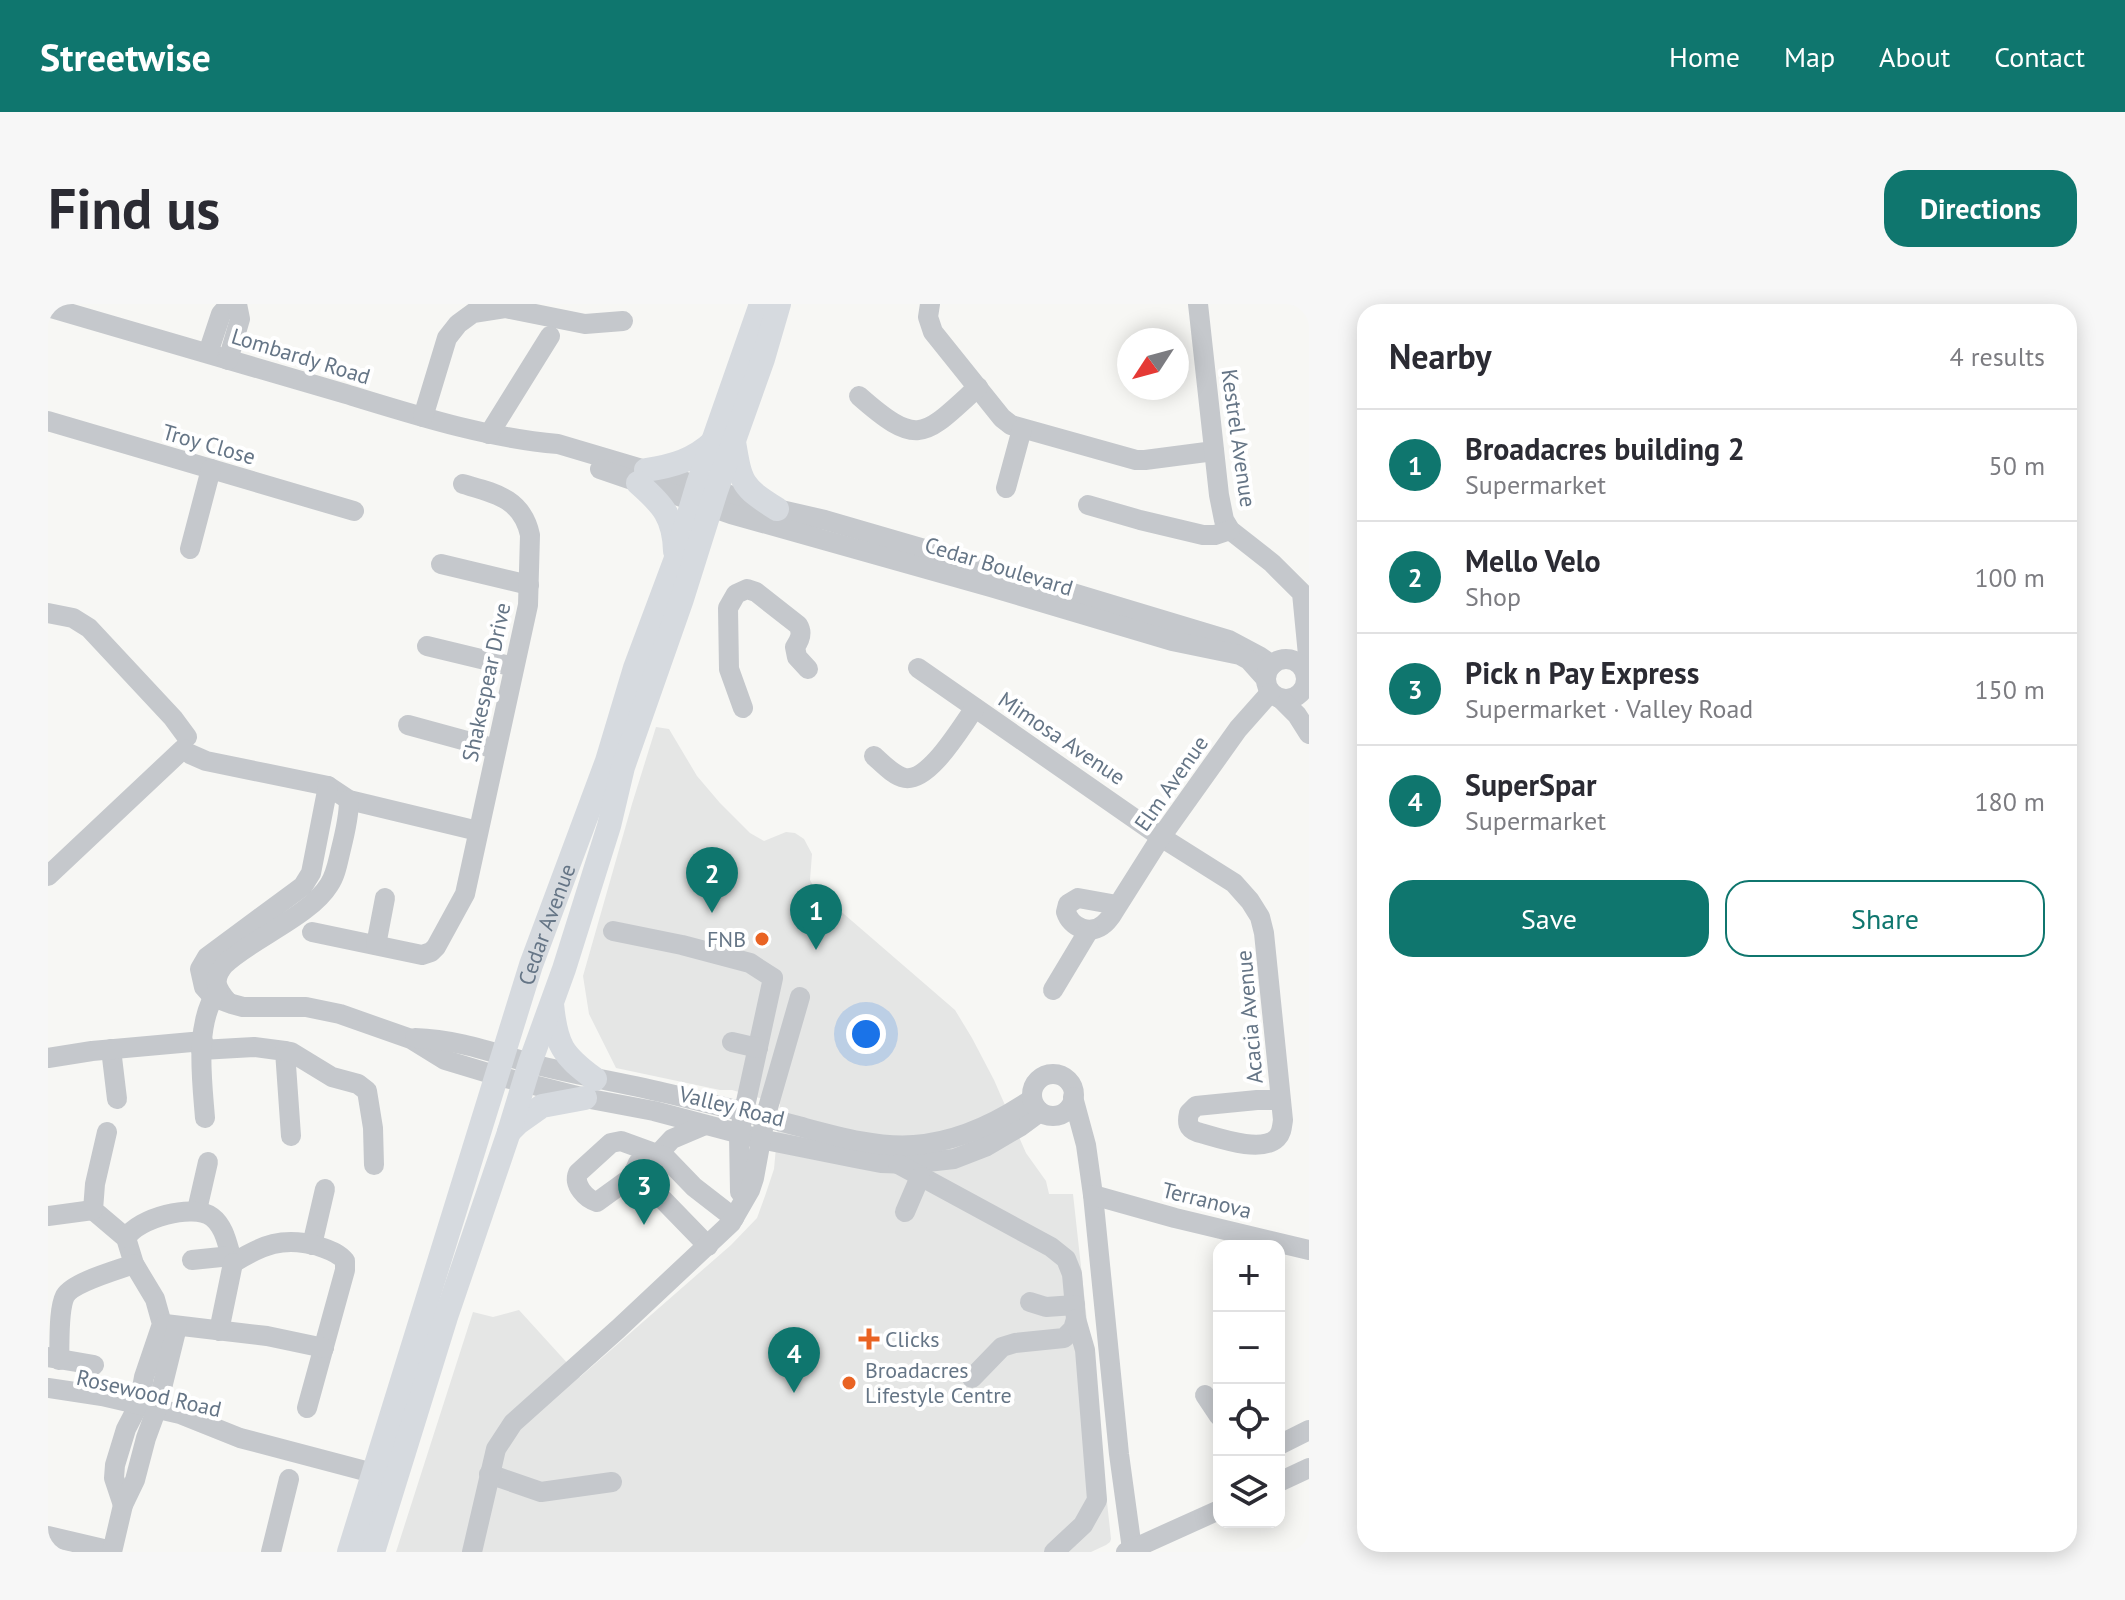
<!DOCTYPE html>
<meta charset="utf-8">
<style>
:root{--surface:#fff;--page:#f7f7f7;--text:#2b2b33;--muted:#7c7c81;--line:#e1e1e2;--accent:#0f766e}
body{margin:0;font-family:"PT Sans",sans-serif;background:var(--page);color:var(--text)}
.controls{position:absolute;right:24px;bottom:24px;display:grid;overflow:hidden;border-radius:16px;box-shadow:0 4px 20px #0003}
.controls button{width:72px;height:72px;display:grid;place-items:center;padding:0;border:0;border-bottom:2px solid var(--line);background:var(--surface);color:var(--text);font:40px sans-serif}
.compass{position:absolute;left:1069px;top:24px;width:72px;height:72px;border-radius:50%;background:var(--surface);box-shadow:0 4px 20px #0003;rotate:234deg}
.you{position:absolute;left:818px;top:730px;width:28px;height:28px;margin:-20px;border:6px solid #fff;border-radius:50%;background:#1a73e8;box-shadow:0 0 0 12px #1a73e833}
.badge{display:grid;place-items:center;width:52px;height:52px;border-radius:50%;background:var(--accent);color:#fff;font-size:26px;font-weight:700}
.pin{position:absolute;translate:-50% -66px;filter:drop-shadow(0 2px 4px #0008)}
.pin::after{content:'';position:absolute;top:42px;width:28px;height:24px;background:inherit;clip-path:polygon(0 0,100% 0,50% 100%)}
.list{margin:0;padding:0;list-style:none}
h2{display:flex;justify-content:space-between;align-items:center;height:104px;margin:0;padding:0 32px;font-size:34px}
h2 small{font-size:26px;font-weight:400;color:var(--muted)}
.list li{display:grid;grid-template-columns:52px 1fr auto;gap:24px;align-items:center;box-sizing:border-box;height:112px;padding:0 32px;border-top:2px solid var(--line)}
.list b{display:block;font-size:30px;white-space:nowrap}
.list p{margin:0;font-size:26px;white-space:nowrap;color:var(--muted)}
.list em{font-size:26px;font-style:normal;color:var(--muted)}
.actions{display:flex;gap:16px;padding:24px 32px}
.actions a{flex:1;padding:18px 0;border:2px solid var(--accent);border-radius:24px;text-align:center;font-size:28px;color:var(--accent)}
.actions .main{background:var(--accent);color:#fff}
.icon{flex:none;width:44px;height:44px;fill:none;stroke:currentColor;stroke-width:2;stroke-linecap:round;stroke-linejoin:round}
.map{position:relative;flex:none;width:1261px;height:1248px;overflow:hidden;border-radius:24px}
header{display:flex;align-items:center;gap:48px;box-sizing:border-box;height:112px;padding:0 40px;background:var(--accent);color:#fff}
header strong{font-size:38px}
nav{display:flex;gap:44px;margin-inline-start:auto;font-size:28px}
.intro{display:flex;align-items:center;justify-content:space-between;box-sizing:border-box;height:192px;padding:0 48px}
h1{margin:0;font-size:56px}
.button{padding:20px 36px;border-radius:24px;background:var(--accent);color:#fff;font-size:28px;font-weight:700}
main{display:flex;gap:48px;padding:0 48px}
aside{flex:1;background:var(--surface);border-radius:24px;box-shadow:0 4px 20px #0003}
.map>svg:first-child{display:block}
</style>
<header>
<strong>Streetwise</strong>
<nav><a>Home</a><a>Map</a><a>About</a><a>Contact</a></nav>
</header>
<div class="intro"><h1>Find us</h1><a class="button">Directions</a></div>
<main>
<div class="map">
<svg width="1261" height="1248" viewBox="0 0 1261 1248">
<rect width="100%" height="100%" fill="#f7f7f4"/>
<path fill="#e5e6e5" d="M608 423 621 425 649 472 672 499 702 529 716 537 738 528 747 529 756 535 764 550 762 576 767 585 907 706 924 734 946 776 978 849 998 877 1001 890H1025L1059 1198 1063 1235 1062 1238 1058 1241 1043 1248H348L425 1008 445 1013 471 1006 532 1073 683 941 709 914 717 892 726 865 732 800 684 786H672L568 764 541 710 535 672 584 500Z"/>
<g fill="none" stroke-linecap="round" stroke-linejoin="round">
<g stroke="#c5c8cc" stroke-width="20">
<path d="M882 0 880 13 885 28 954 114 963 121 1088 156H1097L1166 147"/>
<path d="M1150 0 1171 191 1176 216 1182 226 1224 259 1254 289 1260 351 1258 371"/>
<path d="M0 3C99 32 198 61 298 90 367 111 438 134 510 140L729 205 777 216 925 259 1181 336 1211 352 1224 361"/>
<path d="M160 49 173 10 182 0"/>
<path d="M180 56 192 15 189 0"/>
<path d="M811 92C871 145 876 132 930 83"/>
<path d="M375 113 399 34 410 20 425 9 457 4 537 20 575 17"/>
<path d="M0 117 306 207"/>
<path d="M441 130 502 32"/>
<path d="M552 165 683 210 943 283 1124 337 1192 351 1201 356 1218 375"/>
<path d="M958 184 974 125"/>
<path d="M1040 201 1092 216 1155 231H1167L1182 226"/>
<path d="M142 245 163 165"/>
<path d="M393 260 481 281"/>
<path d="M0 309 25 314 41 324 125 414 139 433"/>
<path d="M379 342 466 363"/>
<circle cx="1238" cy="375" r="20"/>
<path d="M870 364 1113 533 1186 579 1202 597 1212 613 1216 629 1235 816C1234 822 1234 829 1229 834 1213 850 1168 833 1149 828 1139 824 1139 818 1141 809L1148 802 1209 796H1233"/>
<path d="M1233 395 1249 411 1261 430"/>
<path d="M695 404 681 365 680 304 688 290 699 285 708 288 750 321C755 329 752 336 747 343L749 353 760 365"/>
<path d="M360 421 448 445"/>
<path d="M142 450 158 457 280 482 301 496 430 527"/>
<path d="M826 452C835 460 846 472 857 474 882 478 914 421 927 404"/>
<path d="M280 482 263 569 255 582 247 588 159 653 152 665 156 683 165 693 184 700 195 703H258L292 710 363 735 397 756 450 772 537 794 606 807 712 835 807 854 833 859 861 860 906 855 937 843 973 822 992 808"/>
<path d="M0 572 135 445"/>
<path d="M1069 601 1030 594 1020 600 1018 608C1023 624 1043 632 1056 620 1058 619 1064 611 1065 609L1113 533 1190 425 1222 389"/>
<path d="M565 627 634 641 702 659 725 674 691 830 692 888"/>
<path d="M264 628 374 651 383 648 388 643 417 590 480 301 482 231C474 194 446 189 415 180"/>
<path d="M328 641 337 594"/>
<path d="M1005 686 1041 626"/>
<path d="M179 697C168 684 164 676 176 661 203 635 262 612 281 581 288 571 290 557 293 545 297 529 301 512 301 496"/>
<path d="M367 734C408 735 446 749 485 760 531 772 577 779 622 790 664 800 705 810 746 821 784 831 827 844 866 841 909 838 949 819 984 795"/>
<path d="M684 738 710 744"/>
<path d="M63 745 69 795"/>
<path d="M153 746 206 743 237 747 243 832"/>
<path d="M237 747 243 748 284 773 310 780 319 787 325 824 326 861"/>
<path d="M0 754 44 747 155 737"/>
<circle cx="1005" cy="791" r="21"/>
<path d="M1025 793 1038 841 1045 891 1071 1150 1084 1245"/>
<path d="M157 814C154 775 146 719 170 686"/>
<path d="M59 828 47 880 45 906 78 934 86 960 107 995 114 1020 96 1073 91 1100 78 1125 67 1161 66 1174 75 1201"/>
<path d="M611 849 624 835 657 821"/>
<path d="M590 859 587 866 593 873 660 942"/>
<path d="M850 860 1003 943 1018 955 1024 970 1028 1015 1025 1025 1016 1034 967 1039 954 1043 924 1074"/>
<path d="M589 869 549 898C538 895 525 881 530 869L563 839 573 837 617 853 646 883 686 914"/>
<path d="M1045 891 1127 914 1261 946"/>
<path d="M149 906 160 858"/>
<path d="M857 908 872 873"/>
<path d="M0 912 45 906"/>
<path d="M78 934C90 914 145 899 164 913 176 922 179 939 183 952"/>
<path d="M264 941 277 885"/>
<path d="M144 956 183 952 185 959"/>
<path d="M185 959C214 941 235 932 270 942 280 946 290 948 297 957V966L259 1104"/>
<path d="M982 998 998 1003 1027 1001"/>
<path d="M117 1020 219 1032 276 1044"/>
<path d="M171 1027 185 959"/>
<path d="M0 1053 46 1061"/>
<path d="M11 1056C12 1040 10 1006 17 992 25 978 70 966 86 960"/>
<path d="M0 1084 54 1092 132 1110 192 1134 340 1173"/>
<path d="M1157 1091 1171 1112"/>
<path d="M1231 1141 1261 1126"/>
<path d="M441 1170 493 1188 564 1178"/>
<path d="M1231 1178 1261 1164"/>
<path d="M0 1232 64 1247"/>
<path d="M64 1248 75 1201 87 1176 98 1134 109 1104 129 1023"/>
<path d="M223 1248 241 1175"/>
<path d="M424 1248 448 1145 465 1119 570 1025 683 919 702 886 706 874 717 814 752 693"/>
<path d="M1006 1248 1035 1221 1049 1196 1037 1046 1028 1015"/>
<path d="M1078 1248 1171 1206"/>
</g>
<g stroke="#d6dadf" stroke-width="24">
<path d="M686 138C693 180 694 183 729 205"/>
<path d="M598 166C625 162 646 156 666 137"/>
<path d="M590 179C615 201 626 213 627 247"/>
<path d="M504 700C508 741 514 751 547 775"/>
<path d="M461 828 470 819 494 802 537 794"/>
<path id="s1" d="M301 1248 483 661 559 457 587 364 627 257 650 180 713 0"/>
<path d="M325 1248 398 1013 461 828 482 759 516 665 561 522 575 463 634 295 668 187 715 55 731 0"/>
</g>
</g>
<g fill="#e96323" stroke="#fff" stroke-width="3">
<circle cx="714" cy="635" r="8"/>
<path d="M817 1023h8v8h8v8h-8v8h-8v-8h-8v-8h8z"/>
<circle cx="801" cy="1079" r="8"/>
</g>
<g text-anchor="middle" stroke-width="8" stroke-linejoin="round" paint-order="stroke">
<g font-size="22" fill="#657586" stroke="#fff">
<text transform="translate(253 52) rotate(17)" y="8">Lombardy Road</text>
<text transform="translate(1191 134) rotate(82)" y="8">Kestrel Avenue</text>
<text transform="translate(161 140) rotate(16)" y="8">Troy Close</text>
<text transform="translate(951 262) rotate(17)" y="8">Cedar Boulevard</text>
<text transform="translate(438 378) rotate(-78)" y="8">Shakespear Drive</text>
<text transform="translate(1014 434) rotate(34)" y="8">Mimosa Avenue</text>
<text transform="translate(1123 479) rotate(-55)" y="8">Elm Avenue</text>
<text dy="8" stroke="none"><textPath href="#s1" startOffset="658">Cedar Avenue</textPath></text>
<text transform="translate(1201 713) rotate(-95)" y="8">Acacia Avenue</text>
<text transform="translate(684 802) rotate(14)" y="8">Valley Road</text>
<text transform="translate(1159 896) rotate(14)" y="8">Terranova</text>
<text transform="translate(101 1089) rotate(13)" y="8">Rosewood Road</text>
</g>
<g font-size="22" fill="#657586" stroke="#fff" text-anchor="start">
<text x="698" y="643" text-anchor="end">FNB</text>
<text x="837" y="1043">Clicks</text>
<text x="817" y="1074">Broadacres<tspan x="817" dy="25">Lifestyle Centre</tspan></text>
</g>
</g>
</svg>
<div class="controls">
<button>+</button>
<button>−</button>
<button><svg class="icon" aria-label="locate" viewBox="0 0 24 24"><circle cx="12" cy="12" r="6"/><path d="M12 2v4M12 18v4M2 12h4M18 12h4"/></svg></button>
<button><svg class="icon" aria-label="layers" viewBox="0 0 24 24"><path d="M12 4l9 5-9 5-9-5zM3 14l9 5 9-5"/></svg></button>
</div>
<svg class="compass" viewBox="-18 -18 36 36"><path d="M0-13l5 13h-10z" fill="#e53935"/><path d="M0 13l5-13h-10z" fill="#7c7c81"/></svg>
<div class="you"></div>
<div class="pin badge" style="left:768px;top:646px">1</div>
<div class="pin badge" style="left:664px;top:609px">2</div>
<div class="pin badge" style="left:596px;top:921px">3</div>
<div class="pin badge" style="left:746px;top:1089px">4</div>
</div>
<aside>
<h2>Nearby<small>4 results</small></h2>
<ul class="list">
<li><span class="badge">1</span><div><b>Broadacres building 2</b><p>Supermarket</p></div><em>50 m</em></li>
<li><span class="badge">2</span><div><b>Mello Velo</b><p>Shop</p></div><em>100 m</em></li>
<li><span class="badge">3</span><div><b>Pick n Pay Express</b><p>Supermarket · Valley Road</p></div><em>150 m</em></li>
<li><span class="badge">4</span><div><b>SuperSpar</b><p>Supermarket</p></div><em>180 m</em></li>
</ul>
<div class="actions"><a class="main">Save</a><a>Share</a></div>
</aside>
</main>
